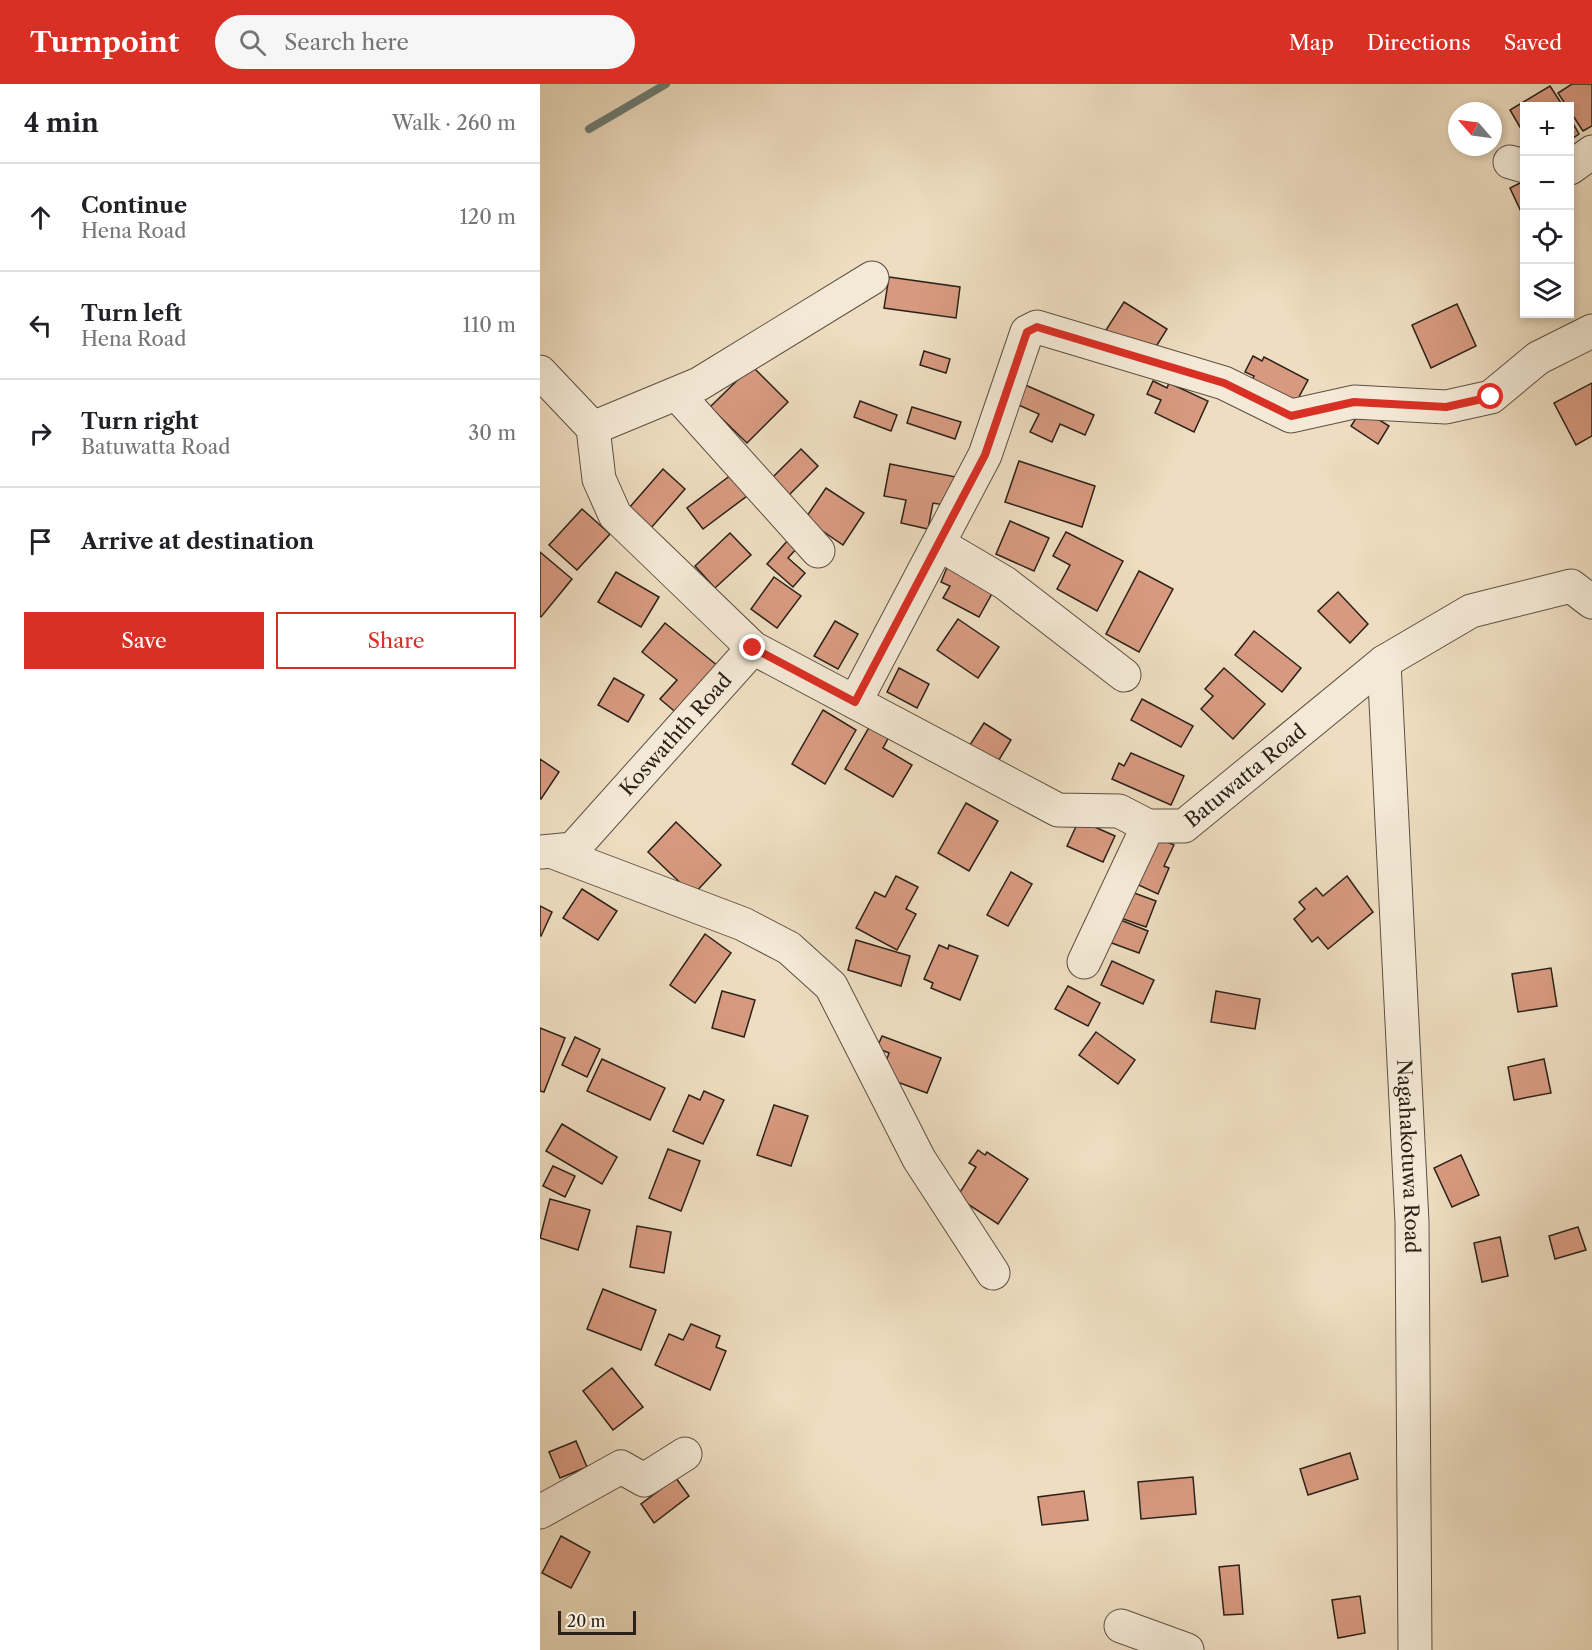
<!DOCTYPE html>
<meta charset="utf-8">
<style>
:root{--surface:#fff;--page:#f6f6f6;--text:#202124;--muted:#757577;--line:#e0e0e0;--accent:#d93025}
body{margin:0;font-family:"Libre Caslon Text",serif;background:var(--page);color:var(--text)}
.controls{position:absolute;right:18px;top:18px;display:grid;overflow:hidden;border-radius:0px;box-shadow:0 3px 9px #0003}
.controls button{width:54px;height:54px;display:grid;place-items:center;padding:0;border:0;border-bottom:2px solid var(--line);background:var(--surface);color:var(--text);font:30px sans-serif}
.compass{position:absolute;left:908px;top:18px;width:54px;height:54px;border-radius:50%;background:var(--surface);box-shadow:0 3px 9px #0003;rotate:298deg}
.scale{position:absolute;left:18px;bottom:15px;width:78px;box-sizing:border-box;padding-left:6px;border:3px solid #2c2119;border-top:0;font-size:16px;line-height:21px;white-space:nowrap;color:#2c2119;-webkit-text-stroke:4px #f4e9d6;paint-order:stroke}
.stop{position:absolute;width:18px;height:18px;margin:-14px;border:4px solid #d93025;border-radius:50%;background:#fff}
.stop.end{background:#d93025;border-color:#fff;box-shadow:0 2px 6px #0008}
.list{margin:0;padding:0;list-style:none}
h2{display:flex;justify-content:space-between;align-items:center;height:78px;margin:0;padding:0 24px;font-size:26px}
h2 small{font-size:20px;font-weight:400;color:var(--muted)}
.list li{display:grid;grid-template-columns:39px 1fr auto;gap:18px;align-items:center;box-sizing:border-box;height:108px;padding:0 24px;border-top:2px solid var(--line)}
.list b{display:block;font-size:22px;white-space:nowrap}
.list p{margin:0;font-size:20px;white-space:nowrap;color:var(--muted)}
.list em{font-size:20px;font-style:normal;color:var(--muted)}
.actions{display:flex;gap:12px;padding:18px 24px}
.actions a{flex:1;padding:14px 0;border:2px solid var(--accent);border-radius:0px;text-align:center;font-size:21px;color:var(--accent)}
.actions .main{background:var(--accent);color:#fff}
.icon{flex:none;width:33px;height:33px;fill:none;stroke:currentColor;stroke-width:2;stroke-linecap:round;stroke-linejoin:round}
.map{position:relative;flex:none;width:1052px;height:1566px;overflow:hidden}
header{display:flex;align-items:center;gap:36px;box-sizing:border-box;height:84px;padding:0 30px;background:var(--accent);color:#fff}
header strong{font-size:28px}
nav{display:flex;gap:33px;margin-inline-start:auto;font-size:21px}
.search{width:420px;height:54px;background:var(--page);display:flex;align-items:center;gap:15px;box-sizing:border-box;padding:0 21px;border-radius:33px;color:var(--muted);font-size:22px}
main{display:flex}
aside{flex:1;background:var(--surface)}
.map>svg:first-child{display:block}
</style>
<header>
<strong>Turnpoint</strong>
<div class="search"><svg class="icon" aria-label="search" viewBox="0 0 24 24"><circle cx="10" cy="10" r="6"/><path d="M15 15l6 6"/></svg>Search here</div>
<nav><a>Map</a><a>Directions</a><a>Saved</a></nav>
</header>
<main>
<aside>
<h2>4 min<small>Walk · 260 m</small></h2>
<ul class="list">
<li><svg class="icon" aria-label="ahead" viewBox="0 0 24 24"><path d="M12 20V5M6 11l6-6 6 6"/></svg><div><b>Continue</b><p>Hena Road</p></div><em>120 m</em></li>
<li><svg class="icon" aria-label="left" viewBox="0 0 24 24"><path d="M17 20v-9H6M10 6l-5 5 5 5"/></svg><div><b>Turn left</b><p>Hena Road</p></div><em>110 m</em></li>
<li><svg class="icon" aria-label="right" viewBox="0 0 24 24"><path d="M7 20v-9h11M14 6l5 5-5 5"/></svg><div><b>Turn right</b><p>Batuwatta Road</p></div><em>30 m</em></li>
<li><svg class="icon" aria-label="arrive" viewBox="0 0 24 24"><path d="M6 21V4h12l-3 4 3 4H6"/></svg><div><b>Arrive at destination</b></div></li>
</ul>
<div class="actions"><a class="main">Save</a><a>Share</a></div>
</aside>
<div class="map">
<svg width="1052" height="1566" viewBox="0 0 1052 1566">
<rect width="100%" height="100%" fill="#eeddc0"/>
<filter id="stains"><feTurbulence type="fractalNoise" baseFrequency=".00333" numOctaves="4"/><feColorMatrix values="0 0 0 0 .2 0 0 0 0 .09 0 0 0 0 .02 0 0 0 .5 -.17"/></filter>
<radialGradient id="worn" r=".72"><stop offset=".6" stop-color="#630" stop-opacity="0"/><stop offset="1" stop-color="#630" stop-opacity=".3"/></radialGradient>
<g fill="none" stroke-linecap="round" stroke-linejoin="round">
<path stroke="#6d7d75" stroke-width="8" d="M49 45 126 0"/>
</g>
<g fill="#d79a80" stroke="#2c2119" stroke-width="1.5">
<path d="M1032 0H1052V42L1043 47 1018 9Z"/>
<path d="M1010 2 1023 22H984V50L970 26Z"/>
<path d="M1030 34 1039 50 1030 56Z"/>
<path d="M984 97V134L970 104Z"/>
<path d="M349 193 420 203 416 234 344 224Z"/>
<path d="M584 218 627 245 609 274 566 246Z"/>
<path d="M917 220 936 262 891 284 872 241Z"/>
<path d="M384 267 410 275 406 289 380 281Z"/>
<path d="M713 272 722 277 724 273 768 296 754 322 710 299 714 292 705 288Z"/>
<path d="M212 282 248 318 207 359 170 323Z"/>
<path d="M613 297 627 304 629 299 668 317 654 348 615 329 621 316 607 310Z"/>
<path d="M1052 299V352L1036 361 1014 319Z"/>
<path d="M483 300 554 331 545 351 520 340 512 358 490 348 499 330 474 319Z"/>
<path d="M320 317 357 331 351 347 314 333Z"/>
<path d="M372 323 421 338 415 355 367 339Z"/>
<path d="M822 325 849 342 838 360 811 342Z"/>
<path d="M261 365 278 382 245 415 228 398Z"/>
<path d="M479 377 555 402 542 443 465 418Z"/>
<path d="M350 380 416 393 410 422 393 419 388 445 361 439 366 416 344 412Z"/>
<path d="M123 385 145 405 111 444 89 424Z"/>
<path d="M191 391 207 412 163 445 147 424Z"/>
<path d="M286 404 324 429 303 461 265 435Z"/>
<path d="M42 425 70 450 37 486 9 461Z"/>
<path d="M470 437 509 454 494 487 456 470Z"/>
<path d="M526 448 583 477 557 527 517 505 530 481 513 472Z"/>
<path d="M190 449 211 471 175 504 155 482Z"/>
<path d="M248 456 257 464 248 474 265 489 253 503 227 480Z"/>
<path d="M0 468 32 495 1 533 0 532Z"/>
<path d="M408 481 454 506 439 533 403 514 410 502 401 498Z"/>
<path d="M599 487 633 505 599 568 566 550Z"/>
<path d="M76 488 119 513 101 543 58 518Z"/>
<path d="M234 493 261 512 237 544 211 525Z"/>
<path d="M798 508 828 540 810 559 778 527Z"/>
<path d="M418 535 459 563 438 594 397 566Z"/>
<path d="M295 537 318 550 298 585 274 572Z"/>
<path d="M125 539 178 582 139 631 120 615 137 596 102 568Z"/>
<path d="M714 547 761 584 742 608 695 571Z"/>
<path d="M359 584 389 600 377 624 347 608Z"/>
<path d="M684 584 725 620 693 655 661 625 673 612 665 605Z"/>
<path d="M74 594 104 611 88 638 58 621Z"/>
<path d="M602 615 653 642 641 663 591 636Z"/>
<path d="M283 626 316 646 285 700 252 680Z"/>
<path d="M444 639 471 656 454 684 426 667Z"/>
<path d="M331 640 350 651 343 664 372 681 353 713 305 685Z"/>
<path d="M591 669 644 692 631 721 572 695 579 679 584 682Z"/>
<path d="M0 675 19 688 1 715 0 714Z"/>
<path d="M426 719 458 737 429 787 398 769Z"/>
<path d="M539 736 575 752 563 778 527 762Z"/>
<path d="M136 738 181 781 153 811 108 768Z"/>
<path d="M618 754 634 761 624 782 629 784 618 810 590 797Z"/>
<path d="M471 788 492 800 468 842 447 831Z"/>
<path d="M356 792 378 803 366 825 376 830 357 866 316 844 335 808 345 813Z"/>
<path d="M807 792 833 828 788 865 778 853 772 858 754 835 765 825 759 818 776 804 783 812Z"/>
<path d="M42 805 77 827 58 856 23 834Z"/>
<path d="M586 806 616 817 606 843 575 832Z"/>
<path d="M0 822 12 828 1 852 0 851Z"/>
<path d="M578 835 608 847 599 869 569 858Z"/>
<path d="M165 850 191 869 155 919 130 901Z"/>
<path d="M316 856 370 872 361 902 308 886Z"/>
<path d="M399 861 408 865 409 861 438 872 420 916 391 904 393 899 384 895Z"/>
<path d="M572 877 614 896 603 920 561 901Z"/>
<path d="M1011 884 1017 922 978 928 972 890Z"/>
<path d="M528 902 560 919 548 942 515 925Z"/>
<path d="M182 907 215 916 204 953 172 944Z"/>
<path d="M676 907 720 915 715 945 671 938Z"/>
<path d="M0 944 25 954 4 1008 0 1007Z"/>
<path d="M556 948 595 976 578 1000 539 971Z"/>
<path d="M342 952 401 974 387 1009 341 992 349 969 337 964Z"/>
<path d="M35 953 60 965 47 993 22 981Z"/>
<path d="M62 975 125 1004 110 1036 47 1007Z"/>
<path d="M1004 975 1011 1009 974 1016 968 983Z"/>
<path d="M164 1007 184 1016 163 1060 133 1047 149 1011 160 1016Z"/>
<path d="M234 1021 268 1032 251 1082 217 1071Z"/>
<path d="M22 1040 77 1073 62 1100 6 1067Z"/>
<path d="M128 1065 160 1077 141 1127 109 1114Z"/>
<path d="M438 1066 445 1071 447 1068 488 1095 458 1140 417 1113 436 1083 429 1079Z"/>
<path d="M921 1071 939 1111 912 1123 894 1084Z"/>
<path d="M13 1082 35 1092 25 1113 3 1102Z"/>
<path d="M10 1115 50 1126 38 1166 0 1154Z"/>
<path d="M97 1142 131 1148 124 1189 90 1183Z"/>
<path d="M1038 1143 1046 1166 1015 1175 1009 1152Z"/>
<path d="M960 1153 968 1192 942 1198 934 1159Z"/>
<path d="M63 1205 116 1226 101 1266 47 1245Z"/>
<path d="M151 1240 180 1252 176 1263 186 1267 170 1306 115 1281 129 1250 143 1256Z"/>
<path d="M72 1284 103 1323 73 1346 43 1307Z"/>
<path d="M36 1357 47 1383 20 1394 9 1368Z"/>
<path d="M810 1369 818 1395 768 1411 760 1385Z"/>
<path d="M653 1393 656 1430 601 1435 598 1398Z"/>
<path d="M136 1394 149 1412 114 1439 101 1420Z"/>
<path d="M544 1407 548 1436 502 1441 498 1413Z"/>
<path d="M21 1452 50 1468 31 1504 2 1489Z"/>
<path d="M699 1481 703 1530 684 1531 679 1483Z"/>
<path d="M820 1512 825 1549 798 1554 792 1516Z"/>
</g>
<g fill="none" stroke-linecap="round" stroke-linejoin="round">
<g stroke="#5c5043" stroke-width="35">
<g id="minor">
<path d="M970 78 984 82"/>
<path d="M1030 84 1052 68"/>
<path id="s1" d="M0 288 53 344 59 395 75 431 213 564 518 726 579 727 608 742H644L844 578 931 527 1031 502 1052 518"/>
<path d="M137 310 278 467"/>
<path d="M53 344 159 300 332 194"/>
<path d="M399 460 465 499 584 591"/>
<path id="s2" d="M844 578 872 1138 875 1566"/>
<path d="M315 618 445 371 487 248 497 243 684 299 751 332 814 318 906 323 951 313 998 274 1052 247"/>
<path id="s3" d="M1 768 33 765 213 564"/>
<path d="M13 768 203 840 249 864 291 902 379 1075 453 1189"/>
<path d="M544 878 608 742"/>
<path d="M0 1428 81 1383 104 1396 145 1370"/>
<path d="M581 1542 647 1566"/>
</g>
</g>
<use href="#minor" stroke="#f4e9d6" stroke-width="33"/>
</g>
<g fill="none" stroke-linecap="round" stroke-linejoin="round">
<path stroke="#d93025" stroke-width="8" d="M213 564 315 618 445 371 487 248 497 243 684 299 751 332 814 318 906 323 951 313"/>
</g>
<g text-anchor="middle" stroke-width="4.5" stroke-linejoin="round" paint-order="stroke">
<g font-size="20" fill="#2c2119" stroke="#f4e9d6">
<text dy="7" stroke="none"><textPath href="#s3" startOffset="186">Koswathth Road</textPath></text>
<text dy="7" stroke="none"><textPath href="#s1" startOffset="914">Batuwatta Road</textPath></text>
<text dy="7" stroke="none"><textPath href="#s2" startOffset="495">Nagahakotuwa Road</textPath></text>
</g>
</g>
<rect width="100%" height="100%" filter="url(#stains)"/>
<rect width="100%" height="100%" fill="url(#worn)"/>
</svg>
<div class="controls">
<button>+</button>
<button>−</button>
<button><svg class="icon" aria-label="locate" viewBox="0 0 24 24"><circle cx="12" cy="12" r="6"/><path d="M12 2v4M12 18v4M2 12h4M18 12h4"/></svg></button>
<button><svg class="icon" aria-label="layers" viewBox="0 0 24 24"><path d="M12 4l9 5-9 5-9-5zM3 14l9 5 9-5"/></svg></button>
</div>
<svg class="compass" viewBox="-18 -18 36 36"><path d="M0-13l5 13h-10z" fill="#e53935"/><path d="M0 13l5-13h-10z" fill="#757577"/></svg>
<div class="scale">20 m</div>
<div class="stop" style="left:951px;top:313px"></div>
<div class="stop end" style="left:213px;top:564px"></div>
</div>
</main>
